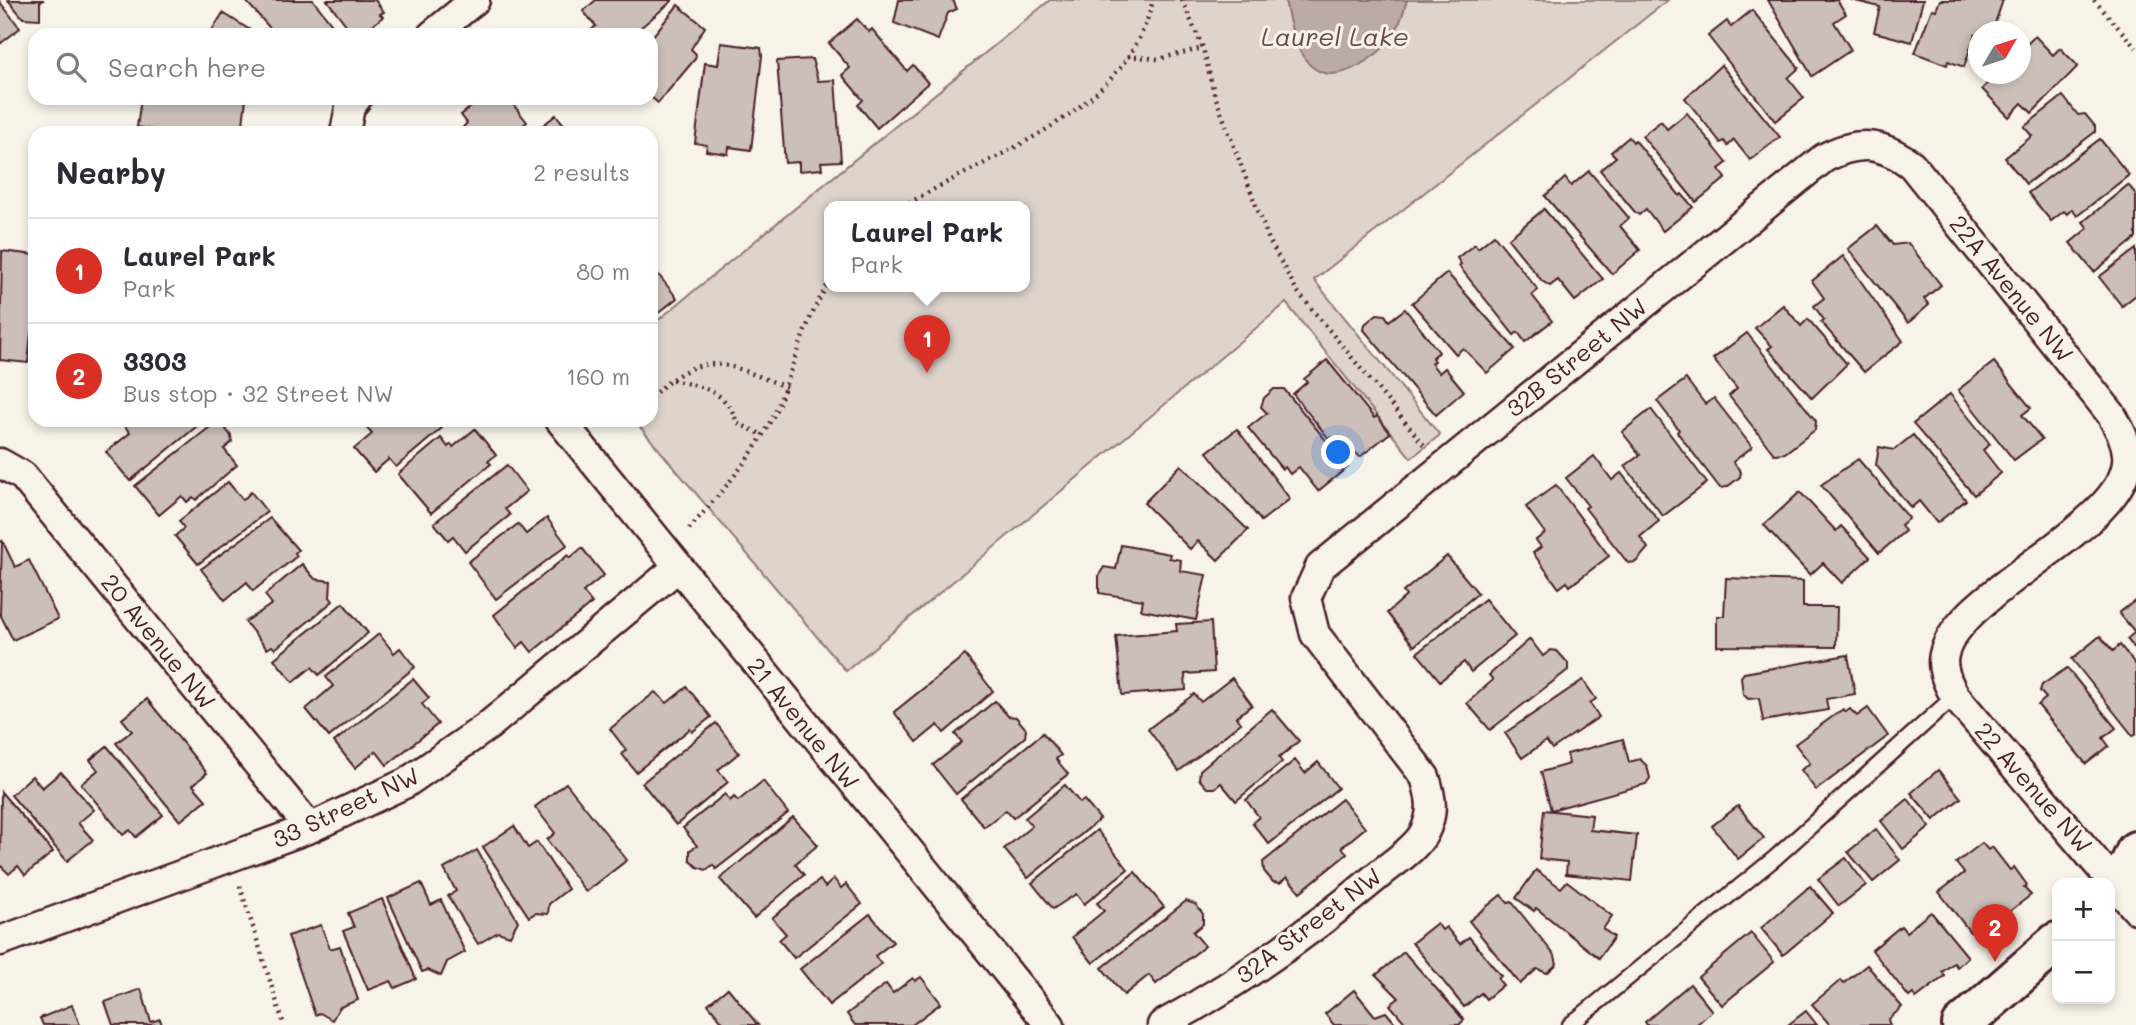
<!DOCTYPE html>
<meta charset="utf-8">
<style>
:root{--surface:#fff;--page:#f7f7f7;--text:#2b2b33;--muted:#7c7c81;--line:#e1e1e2;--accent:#d93025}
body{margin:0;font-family:Mali,sans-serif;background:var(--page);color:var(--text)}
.controls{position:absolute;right:21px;bottom:21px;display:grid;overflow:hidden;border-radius:14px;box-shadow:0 4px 10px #0003}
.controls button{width:63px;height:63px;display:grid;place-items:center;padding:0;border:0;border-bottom:2px solid var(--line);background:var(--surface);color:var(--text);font:35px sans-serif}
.compass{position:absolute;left:1968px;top:21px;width:63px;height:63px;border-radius:50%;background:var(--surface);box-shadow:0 4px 10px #0003;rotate:51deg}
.you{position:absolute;left:1339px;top:453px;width:24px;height:24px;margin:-18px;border:5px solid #fff;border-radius:50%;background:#1a73e8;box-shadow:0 0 0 10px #1a73e833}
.badge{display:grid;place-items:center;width:46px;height:46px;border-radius:50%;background:var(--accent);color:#fff;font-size:23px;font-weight:700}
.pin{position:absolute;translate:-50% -58px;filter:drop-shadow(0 2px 4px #0008)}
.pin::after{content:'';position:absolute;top:37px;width:24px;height:21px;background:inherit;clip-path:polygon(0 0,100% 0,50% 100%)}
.popup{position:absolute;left:824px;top:201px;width:206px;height:91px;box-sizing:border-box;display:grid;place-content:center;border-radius:14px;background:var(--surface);filter:drop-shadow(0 2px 5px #0005);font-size:23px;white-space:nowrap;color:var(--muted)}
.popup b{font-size:26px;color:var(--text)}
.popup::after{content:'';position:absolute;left:50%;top:100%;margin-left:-14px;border:14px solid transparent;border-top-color:var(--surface)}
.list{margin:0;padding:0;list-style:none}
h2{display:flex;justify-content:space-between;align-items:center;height:91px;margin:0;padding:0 28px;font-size:30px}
h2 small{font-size:23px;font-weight:400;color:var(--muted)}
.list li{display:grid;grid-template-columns:46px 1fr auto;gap:21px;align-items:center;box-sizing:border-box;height:105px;padding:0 28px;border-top:2px solid var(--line)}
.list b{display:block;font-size:26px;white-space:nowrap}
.list p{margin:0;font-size:23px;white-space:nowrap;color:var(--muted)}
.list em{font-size:23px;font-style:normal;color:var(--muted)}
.icon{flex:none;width:38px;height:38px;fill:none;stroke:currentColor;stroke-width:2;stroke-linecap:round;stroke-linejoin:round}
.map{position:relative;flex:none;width:2136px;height:1025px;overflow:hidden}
.search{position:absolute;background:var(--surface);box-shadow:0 4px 10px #0003;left:28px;top:28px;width:630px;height:77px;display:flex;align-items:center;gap:18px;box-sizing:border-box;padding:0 24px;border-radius:21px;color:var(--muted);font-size:26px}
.panel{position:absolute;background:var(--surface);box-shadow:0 4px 10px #0003;left:28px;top:126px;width:630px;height:301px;border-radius:21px}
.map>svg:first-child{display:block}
</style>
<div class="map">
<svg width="2136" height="1025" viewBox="0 0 2136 1025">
<rect width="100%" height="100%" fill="#f7f3e8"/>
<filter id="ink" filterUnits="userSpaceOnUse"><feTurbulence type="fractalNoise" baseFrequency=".0143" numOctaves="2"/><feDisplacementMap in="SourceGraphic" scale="14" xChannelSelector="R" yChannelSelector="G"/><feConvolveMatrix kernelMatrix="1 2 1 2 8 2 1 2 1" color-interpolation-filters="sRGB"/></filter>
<g filter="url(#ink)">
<path fill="#ded4cc" stroke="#947a7c" stroke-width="2" fill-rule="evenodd" d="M1050 0H1668L1314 280 1440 435 1411 458 1286 303 846 671 634 420H651V326ZM829 207H1025V287H829Z"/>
<path fill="#bcaaa7" stroke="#8e7275" stroke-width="2" d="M1285 0H1407C1398 34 1390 48 1358 66 1306 95 1292 39 1285 0Z"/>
<g fill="#ccbfb9" stroke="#4a1f2b" stroke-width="2">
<path d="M8 0H44L40 2V19L23 18Z"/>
<path d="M245 0H313L338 32 335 35H276Z"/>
<path d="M327 0H375L384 12 380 14 383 17 360 35H354Z"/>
<path d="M596 0H672V1L632 35H594L590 31 596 26 583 11Z"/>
<path d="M899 0H953L957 9 948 13 938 40 894 23Z"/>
<path d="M1768 0H1837L1846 14 1834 22 1851 50 1812 76Z"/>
<path d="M1851 0H1923L1912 42 1874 32 1880 7Z"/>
<path d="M1940 0H2003L1992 32H1979V36L1975 35 1964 67 1948 61 1947 65 1915 53 1932 9 1936 10Z"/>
<path d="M0 2 20 28 0 44Z"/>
<path d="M678 5 705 27 691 49 696 54 695 59 658 103 651 97V38Z"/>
<path d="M1752 10 1799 68 1788 78 1804 98 1775 121 1708 36 1727 21 1731 27Z"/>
<path d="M223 13 258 35H209Z"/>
<path d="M857 19 869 32 872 29 907 71 913 65 928 83 877 128 858 105 863 100 842 75 850 68 829 43Z"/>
<path d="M2035 36 2053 55 2060 48 2078 66 2032 113 2022 103 2009 117 1982 89 1997 74H2021V50Z"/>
<path d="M721 43 761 48 762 56 751 150 729 147 728 154 706 151 707 145 695 143 705 63 718 65Z"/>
<path d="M812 59 818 81 835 80 841 161 821 162 822 169 799 171V162L785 163 777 61Z"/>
<path d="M1721 65 1780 137 1750 160 1734 140 1728 146 1724 141 1721 143 1685 98Z"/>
<path d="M2063 96 2078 115 2085 114 2095 126V132L2026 184 2005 158 2032 136 2024 127Z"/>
<path d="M141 98 246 99 242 133H170L137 127Z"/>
<path d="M482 98H508L527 122 513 133H458L467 123 461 115Z"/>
<path d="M1687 113 1727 163 1719 169 1726 178 1696 202 1642 136 1661 121 1667 129Z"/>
<path d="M556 115 571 133H533Z"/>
<path d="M1629 137 1633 142 1635 140 1680 196 1682 194 1693 207 1663 231 1646 209 1639 215 1634 211 1600 170 1616 157 1611 152Z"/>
<path d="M2100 139 2129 175 2077 216 2072 209 2067 214 2064 211 2051 221 2028 193Z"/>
<path d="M1589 171 1629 218 1620 226 1640 250 1612 274 1545 196 1565 178 1571 186Z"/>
<path d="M2128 185 2136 194V238L2094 272 2070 243 2088 228 2083 222Z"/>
<path d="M1544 209 1603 279 1575 301 1558 280 1550 286 1542 281 1508 239Z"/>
<path d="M1877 226 1893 245 1908 243 1941 285 1924 299 1929 305 1908 323 1848 249Z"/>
<path d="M1494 235 1538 290 1532 295 1552 321 1525 342 1518 332 1514 335 1459 266 1461 264 1457 258 1475 244 1478 248Z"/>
<path d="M2136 249V295L2122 306 2099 277Z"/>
<path d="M2 251 35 255V333H31L28 363 0 360Z"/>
<path d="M1843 256 1903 341 1864 372 1821 322 1824 320 1814 306 1824 298 1812 281Z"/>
<path d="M653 268 677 298 651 319V270Z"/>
<path d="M1447 273 1515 349 1487 373 1463 348 1456 354 1412 303Z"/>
<path d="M1783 305 1801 326 1808 319 1847 364 1812 398 1768 349 1772 346 1755 328Z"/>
<path d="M1405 309 1439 352 1432 358 1434 361 1431 363 1439 373 1445 368 1464 391 1436 415 1364 330 1365 324 1377 314 1385 315 1389 321Z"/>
<path d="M1747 333 1816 421 1815 430 1785 453 1774 454 1729 396 1737 389 1713 359Z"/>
<path d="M1327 360 1374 418 1377 416 1390 433 1360 457 1340 437 1335 441 1331 437 1329 439 1293 394 1307 382 1304 379Z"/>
<path d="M1994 362 2031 408 2022 415 2042 439 2014 460 1958 390Z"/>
<path d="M1686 379 1705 404 1714 398 1752 447 1733 462 1741 472 1740 477 1727 487 1720 488 1677 432 1679 430 1657 401Z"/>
<path d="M1274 389H1284L1348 467 1318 491 1299 467 1290 474 1285 467 1282 469 1248 428 1267 413 1261 407 1264 398Z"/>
<path d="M1950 394 1990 444 1983 450 2001 473 1974 495 1913 424Z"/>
<path d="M1651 409 1707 483 1663 516 1625 466 1640 455 1622 432Z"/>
<path d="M130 420H193L196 427 130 481 106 452 130 433 124 425Z"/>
<path d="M371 420H436L442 428 396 467 389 459 374 472 354 449 372 434 365 426Z"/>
<path d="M215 423 222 424 231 436 232 442 224 449 237 465 196 500 193 497 187 502 182 496 159 515 135 486Z"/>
<path d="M475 429 496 455 488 461 491 464 431 513 398 474 441 438 448 447 451 444 453 447Z"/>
<path d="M1237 429 1290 499 1261 521 1207 452Z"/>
<path d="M1913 435 1966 500 1937 523 1919 501 1911 508 1876 465 1879 447 1894 450Z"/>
<path d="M1594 456 1612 480 1621 473 1659 521 1640 537 1648 548 1636 562 1628 563 1585 508 1588 506 1566 478Z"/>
<path d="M1858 459 1909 518 1901 525 1905 531 1879 553 1821 485Z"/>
<path d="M507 465 527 491 505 509 510 515 465 551 453 536 448 540 434 523Z"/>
<path d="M1181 465 1248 530 1218 560 1198 541 1190 549 1144 503Z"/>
<path d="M228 482 243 500 251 492 267 512 198 564 175 536 184 528 179 521Z"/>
<path d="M1556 485 1609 556 1570 586 1567 582 1559 588 1533 553 1541 547 1536 540 1545 533 1526 507Z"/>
<path d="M1800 492 1836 531 1841 526 1870 557 1842 583 1823 563 1810 575 1764 525Z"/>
<path d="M270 518 298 550 295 553 297 556 253 591 247 582 225 600 201 569Z"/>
<path d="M547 518 567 545 496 599 468 562 518 524 526 534Z"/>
<path d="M2 540 15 567 29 560 58 619 13 640 0 614Z"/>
<path d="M1121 545 1170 554 1169 558 1181 560 1180 571 1206 575 1196 620 1141 610 1143 600 1099 593V575L1104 567 1116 569Z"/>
<path d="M582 548 604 575 583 592 592 603 532 652 524 642 517 648 494 615 568 555 570 558Z"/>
<path d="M1447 556 1478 593 1414 646 1387 613 1406 596 1403 592Z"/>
<path d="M302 564 315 579 331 581 330 597 333 601 275 649 272 646 267 649 245 622 272 604 265 595Z"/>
<path d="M1726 578 1803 581V607H1837L1836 647 1717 646V616H1724Z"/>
<path d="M1485 599 1515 636 1471 672 1464 662 1440 681 1417 653Z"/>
<path d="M2136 600V650L2127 639 2135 632 2119 613Z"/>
<path d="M343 603 368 633 319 675 312 667 293 682 274 659Z"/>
<path d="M1211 622 1214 672 1185 674 1186 690 1122 695 1116 636 1177 631 1176 624Z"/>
<path d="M379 634 394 653 400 648 415 667 329 737 306 709 333 686 326 677Z"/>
<path d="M2100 636 2113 651 2120 645 2136 665V734L2133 736 2072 659Z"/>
<path d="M1530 639 1543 656 1551 650 1557 651 1568 663V670L1490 730 1467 703 1493 680 1489 675Z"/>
<path d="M965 655 993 691 944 733 938 725 917 742 894 712Z"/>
<path d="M1848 655 1855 694 1826 699 1828 710 1763 721 1759 698 1748 699 1743 694 1741 677 1744 673Z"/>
<path d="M2067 668 2116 728 2103 738 2109 746 2086 764 2038 705 2046 698 2040 691 2042 685Z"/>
<path d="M1232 678 1252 705 1236 717 1241 723 1179 771 1148 729 1194 694 1201 702Z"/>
<path d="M413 679 429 698 422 704 438 724 387 765 376 751 355 768 334 742Z"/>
<path d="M1583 680 1596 699 1590 703 1599 717 1552 749 1546 741 1522 758 1505 733Z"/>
<path d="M687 687 711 717 692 732 690 729 636 772 622 754 626 750 610 729 655 692 667 703Z"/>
<path d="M147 699 207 773 193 785 206 800 180 821 116 743 132 731 122 719Z"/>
<path d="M995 701 1008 716 1016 717 1026 729 1025 737 956 794 933 765 962 742 955 734Z"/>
<path d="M1868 708 1888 736 1816 790 1801 770 1810 763 1795 744 1843 709 1846 712 1850 709 1857 716Z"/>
<path d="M1272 709 1299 741 1279 758 1282 762 1236 801 1221 783 1215 788H1207L1199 779 1200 770Z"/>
<path d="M716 723 739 753 718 770 728 782 676 825 642 783Z"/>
<path d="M1043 733 1061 755 1056 759 1068 774 1013 818 1006 810 984 827 961 799Z"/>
<path d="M1623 739 1629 762 1640 759 1647 766 1650 778 1646 784 1551 810 1541 772 1569 764 1567 754Z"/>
<path d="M107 746 163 815 136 837 130 830 123 835 81 784 98 770 90 760Z"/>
<path d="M1295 760 1305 773 1318 762 1338 788 1269 844 1252 823 1259 817 1246 800Z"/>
<path d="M1938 770 1961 798 1934 820 1911 793Z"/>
<path d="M61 772 94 810 78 823 93 840 67 861 11 795 32 776 42 788Z"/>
<path d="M763 781 788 813 716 869 713 865 706 870 697 867 690 860V850L697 846 683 828 725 794 730 801 734 797 738 801Z"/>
<path d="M566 783 627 860 586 892 547 840 555 833 535 807Z"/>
<path d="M1065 785 1080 803 1084 800 1100 819 1028 878 1004 849 1032 826 1025 818Z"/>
<path d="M1 792 53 852 25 875 18 866 9 874 0 865Z"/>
<path d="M1342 799 1365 828 1342 847 1347 854 1300 892 1287 877 1280 883 1273 882 1264 871 1263 862Z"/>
<path d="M1908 799 1930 827 1903 849 1881 821Z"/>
<path d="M1738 806 1764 838 1738 859 1712 826Z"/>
<path d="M1544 810 1592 815 1590 830 1637 835 1632 881 1566 874 1567 862 1539 859Z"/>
<path d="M793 817 818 845 795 864 804 875 754 918 720 879Z"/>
<path d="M514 826 528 848 537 842 568 889 549 904 548 914 535 913 529 917 483 847Z"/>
<path d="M1876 829 1900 860 1873 882 1848 852Z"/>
<path d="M1097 830 1128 869 1084 904 1076 894 1053 909 1032 883Z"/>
<path d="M1982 843 1988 850 1992 847 2010 870 2014 867 2027 885 2024 888 2031 895 2001 918 1998 915 1990 921 1988 918 1970 932 1939 892 1964 873 1956 863Z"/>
<path d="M477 850 518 921 510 936 498 932 478 944 448 896 456 891 444 869Z"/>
<path d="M1846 858 1866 885 1839 906 1818 879Z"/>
<path d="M1536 870 1561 888 1567 881 1612 916 1603 929 1614 937 1599 958 1536 908 1534 911 1516 898Z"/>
<path d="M1135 872 1164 907 1093 963 1072 937 1104 911 1097 903Z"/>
<path d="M834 879 841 888 846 884 862 904 794 958 779 940 786 934 772 918 820 880 825 887Z"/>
<path d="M421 883 431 905 441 900 465 952 447 962 441 976 428 970 422 972 388 898Z"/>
<path d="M1810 886 1833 913 1783 955 1761 928Z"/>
<path d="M1501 895 1508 903 1511 901 1555 956 1557 964 1547 973 1537 969 1520 984 1469 921Z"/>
<path d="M382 899 416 979 395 988 391 981 368 990 343 931 354 927 348 913Z"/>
<path d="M1186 901 1195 904 1203 914V924L1193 932 1205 946 1156 984 1149 975 1124 995 1102 968Z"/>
<path d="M1931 912 1968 957 1957 967 1954 963 1942 972 1945 976 1916 998 1913 994 1909 997 1872 950 1901 926 1906 932Z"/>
<path d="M870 914 893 942 875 956 881 964 829 1005 800 969Z"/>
<path d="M1437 923 1442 930 1446 927 1460 944 1469 937 1501 976 1498 979 1503 985 1486 999 1481 993 1464 1007 1412 943Z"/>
<path d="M321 925 330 949 340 946 358 1000 340 1007 332 1020 320 1013 315 1015 288 936Z"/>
<path d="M1751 933 1774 962 1722 1005 1698 977Z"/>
<path d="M1404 952 1464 1020 1459 1025H1407L1390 1005 1399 998 1376 975Z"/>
<path d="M1867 965 1902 1007 1888 1020 1890 1025H1830L1812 1004 1841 980 1844 983Z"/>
<path d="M921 977 941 1003 912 1025H855L847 1014 886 984 893 993 913 978 915 981Z"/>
<path d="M1690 984 1712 1011 1696 1025H1647L1645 1022Z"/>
<path d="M728 988 758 1025H725L708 1004Z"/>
<path d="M141 989 151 1022 160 1019 162 1025H113L105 1002Z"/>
<path d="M1354 990 1375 1016 1386 1012 1397 1025H1334L1325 1014Z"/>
<path d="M72 1005 80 1025H43L40 1018Z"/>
<path d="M1806 1011 1817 1025H1788Z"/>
</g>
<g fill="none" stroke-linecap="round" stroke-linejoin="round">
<g stroke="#4a1f2b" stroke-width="19">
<path id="lane" d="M1570 1025 1775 858 1955 696"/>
</g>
<g stroke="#4a1f2b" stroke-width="33">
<g id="street">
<path d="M432 35 475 0"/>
<path d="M345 133 350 107 357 98"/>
<path d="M560 420 1050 1025"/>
<path d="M0 463 23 476 310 828"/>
<path d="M0 941 310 828 406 783 488 726 678 567"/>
<path d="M1162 1025C1241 982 1312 931 1381 873 1394 862 1415 849 1424 833 1434 813 1432 799 1425 777L1315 634 1306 598 1320 567 1824 158C1858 140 1881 142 1912 165L2111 414C2118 427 2126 439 2127 454 2135 525 1947 593 1943 661 1943 673 1949 686 1955 696L2136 909"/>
</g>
</g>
<g stroke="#4a1f2b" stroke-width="44">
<g id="secondary">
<path d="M2119 888 2136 851"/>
<path d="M1962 1025 2057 942"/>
</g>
</g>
<g stroke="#4a1f2b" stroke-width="4.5" stroke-dasharray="2 5" stroke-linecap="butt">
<path d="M1182 0 1203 48 1214 93 1269 240 1297 291 1424 445"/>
<path d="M2094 0 2136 48"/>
<path d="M1128 56 1158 59 1203 48"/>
<path d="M903 207C993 151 1126 116 1153 0"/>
<path d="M672 380C702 387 727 390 737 423L763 435"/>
<path d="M651 397C704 347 724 363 786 387"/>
<path d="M689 529C727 486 767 442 785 387 798 351 808 315 829 283"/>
<path d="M240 886 284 1025"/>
</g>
<use href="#lane" stroke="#f7f3e8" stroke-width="14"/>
<use href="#street" stroke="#f7f3e8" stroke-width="28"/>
<use href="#secondary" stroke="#f7f3e8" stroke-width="38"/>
</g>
</g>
<g text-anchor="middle" stroke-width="6" stroke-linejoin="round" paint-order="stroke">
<g font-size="24" fill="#4a1f2b" stroke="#f7f3e8">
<text transform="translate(2011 289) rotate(51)" y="8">22A Avenue NW</text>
<text transform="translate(1577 358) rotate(-39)" y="8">32B Street NW</text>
<text transform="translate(158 642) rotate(51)" y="8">20 Avenue NW</text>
<text transform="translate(803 724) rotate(51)" y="8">21 Avenue NW</text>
<text transform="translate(2033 788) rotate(49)" y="8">22 Avenue NW</text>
<text transform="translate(346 808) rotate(-25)" y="8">33 Street NW</text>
<text transform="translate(1309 926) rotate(-37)" y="8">32A Street NW</text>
</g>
<g font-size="26" font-style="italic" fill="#6c4950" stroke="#f7f3e8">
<text x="1335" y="46">Laurel Lake</text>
</g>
</g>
</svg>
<div class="controls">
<button>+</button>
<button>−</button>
</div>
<svg class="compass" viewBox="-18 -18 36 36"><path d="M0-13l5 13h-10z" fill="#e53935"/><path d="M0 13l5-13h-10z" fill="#7c7c81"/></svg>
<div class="you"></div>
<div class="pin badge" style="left:927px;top:373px">1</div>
<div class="popup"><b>Laurel Park</b>Park</div>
<div class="pin badge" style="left:1995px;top:962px">2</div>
<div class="search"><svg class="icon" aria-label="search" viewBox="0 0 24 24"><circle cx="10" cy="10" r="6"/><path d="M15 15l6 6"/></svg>Search here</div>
<section class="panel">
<h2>Nearby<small>2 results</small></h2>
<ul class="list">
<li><span class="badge">1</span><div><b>Laurel Park</b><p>Park</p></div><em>80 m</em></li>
<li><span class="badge">2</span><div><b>3303</b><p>Bus stop · 32 Street NW</p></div><em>160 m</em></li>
</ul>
</section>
</div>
